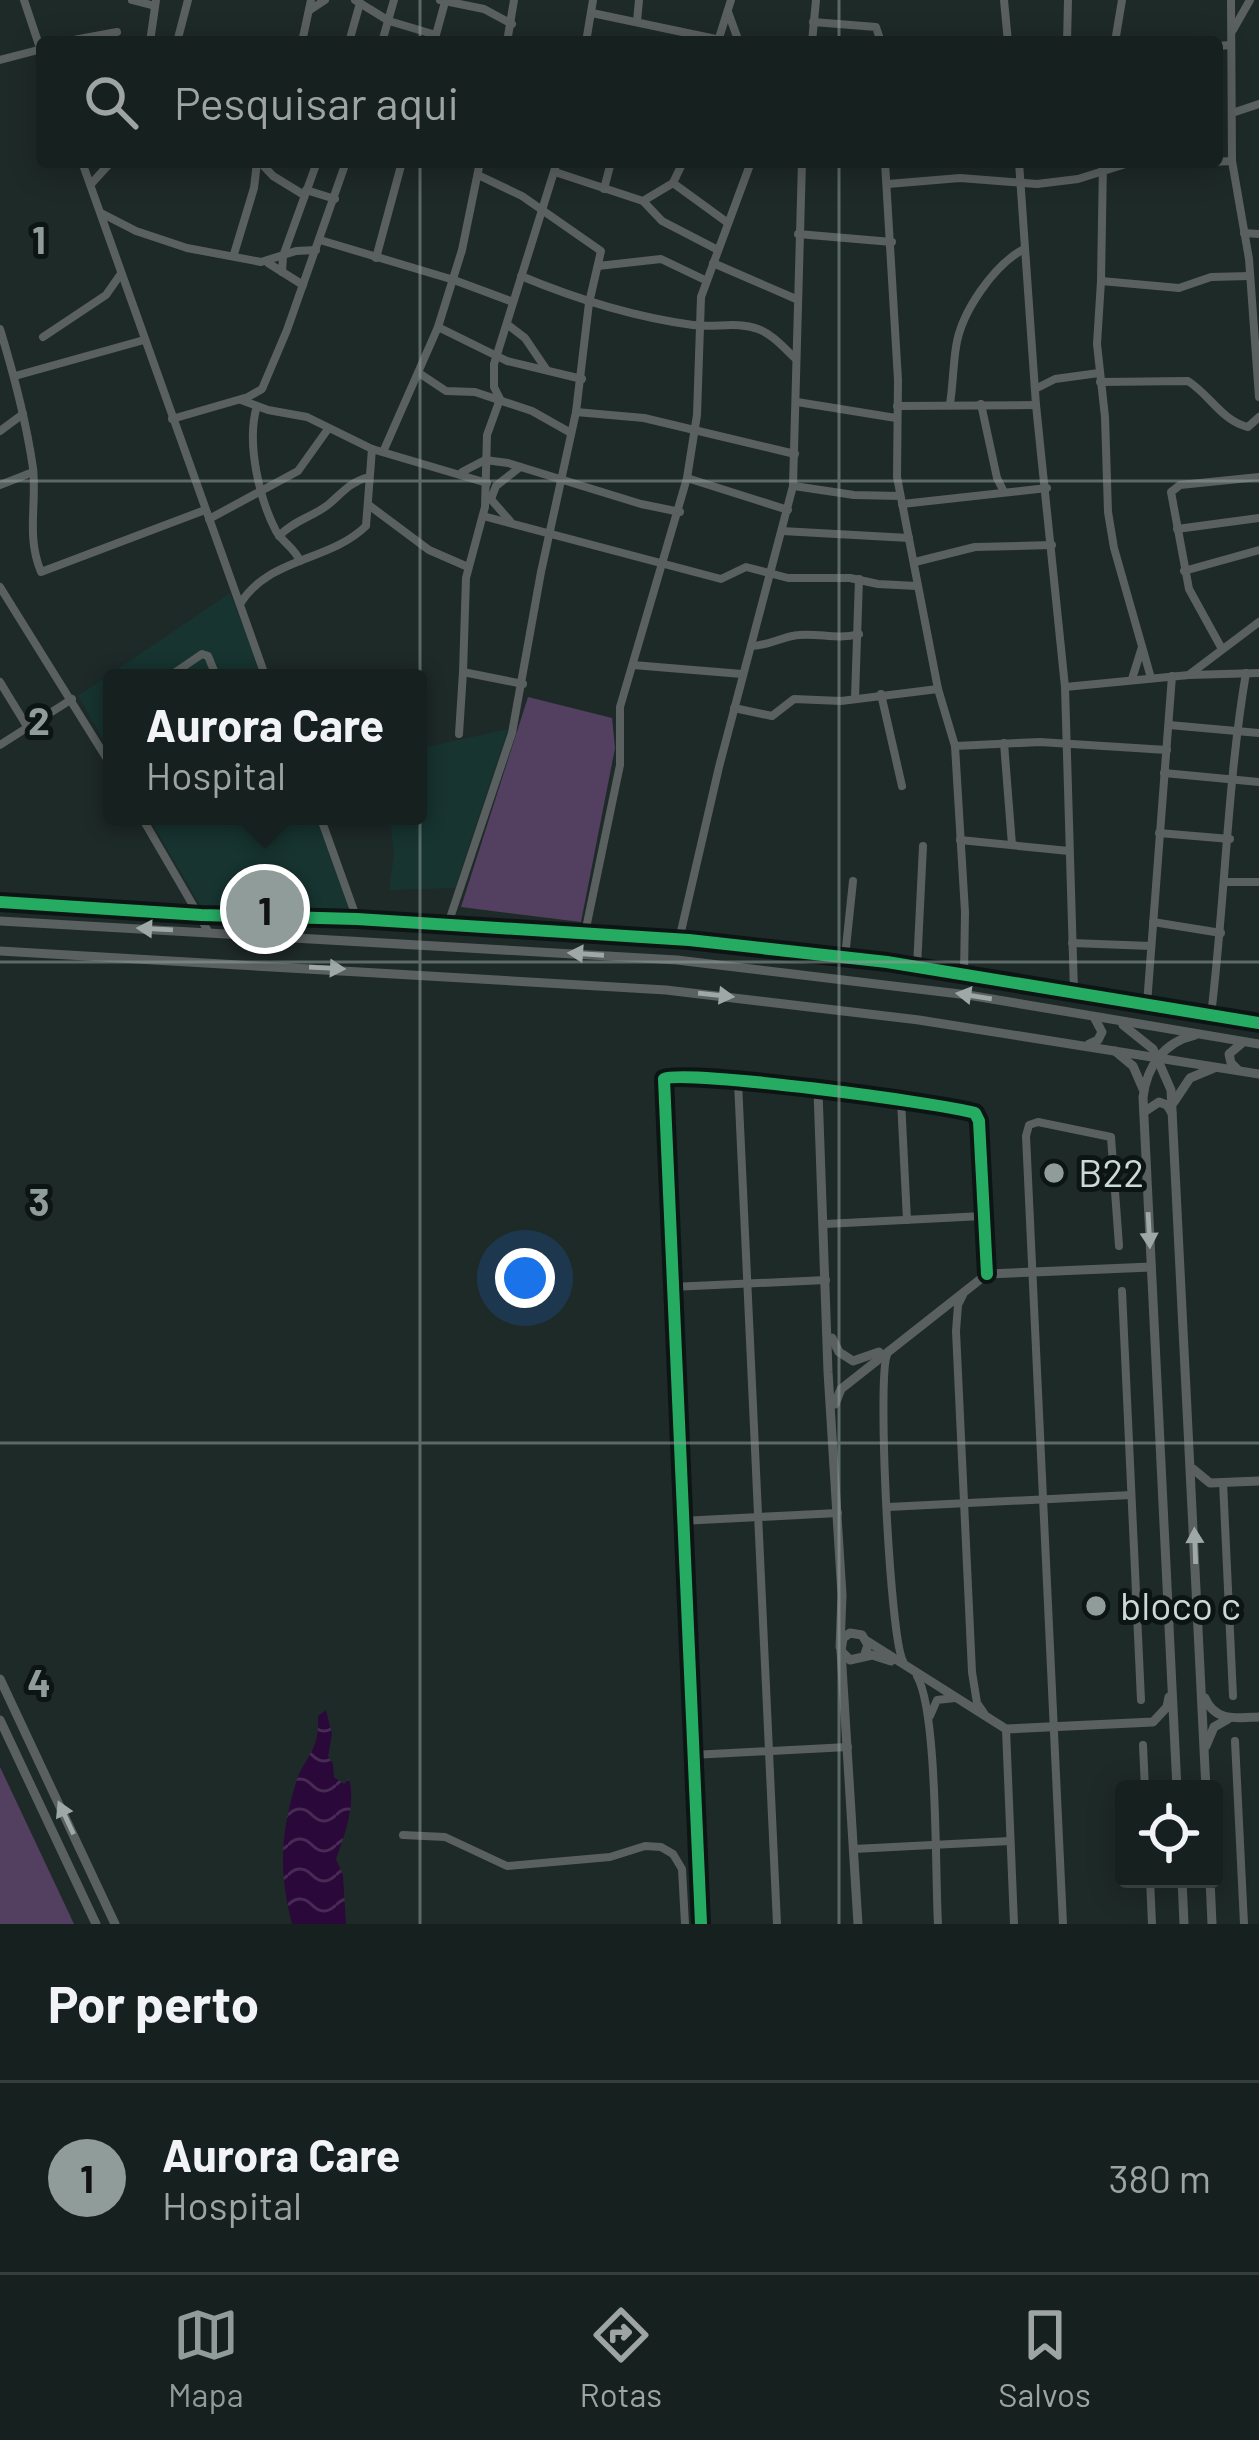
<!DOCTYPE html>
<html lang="pt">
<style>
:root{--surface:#16201e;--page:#1f2827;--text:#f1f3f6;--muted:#9ea3a4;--line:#353e3c;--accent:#8f9c9a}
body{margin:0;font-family:Barlow,sans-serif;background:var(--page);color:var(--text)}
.controls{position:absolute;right:36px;bottom:36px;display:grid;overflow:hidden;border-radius:12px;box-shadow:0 6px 30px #0003}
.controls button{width:108px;height:108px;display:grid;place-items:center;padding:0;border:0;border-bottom:3px solid var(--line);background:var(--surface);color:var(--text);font:60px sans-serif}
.you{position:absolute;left:525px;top:1278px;width:42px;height:42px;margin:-30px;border:9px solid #fff;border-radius:50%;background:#1a73e8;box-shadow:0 0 0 18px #1a73e833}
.badge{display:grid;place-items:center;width:78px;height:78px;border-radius:50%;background:var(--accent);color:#111;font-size:39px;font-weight:700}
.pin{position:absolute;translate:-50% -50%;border:6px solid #fff;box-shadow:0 3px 12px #0006}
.popup{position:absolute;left:103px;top:669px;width:324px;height:156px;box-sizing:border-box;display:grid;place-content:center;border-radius:12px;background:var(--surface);filter:drop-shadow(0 3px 9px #0005);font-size:39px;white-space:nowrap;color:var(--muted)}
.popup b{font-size:45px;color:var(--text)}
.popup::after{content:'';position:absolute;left:50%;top:100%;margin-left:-24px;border:24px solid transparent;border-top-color:var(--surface)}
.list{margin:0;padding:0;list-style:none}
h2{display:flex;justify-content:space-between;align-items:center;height:156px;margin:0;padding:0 48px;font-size:51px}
h2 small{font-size:39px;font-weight:400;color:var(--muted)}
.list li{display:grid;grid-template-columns:78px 1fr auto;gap:36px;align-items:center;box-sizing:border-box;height:192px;padding:0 48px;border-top:3px solid var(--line)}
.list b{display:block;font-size:45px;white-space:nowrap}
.list p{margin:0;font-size:39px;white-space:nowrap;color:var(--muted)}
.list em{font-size:39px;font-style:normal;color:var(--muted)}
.icon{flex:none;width:66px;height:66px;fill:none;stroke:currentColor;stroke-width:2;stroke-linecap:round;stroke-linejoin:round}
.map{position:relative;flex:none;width:1259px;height:1924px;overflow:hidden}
.search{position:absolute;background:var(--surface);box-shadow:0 6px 30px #0003;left:36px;right:36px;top:36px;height:132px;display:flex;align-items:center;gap:30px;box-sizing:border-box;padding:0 42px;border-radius:12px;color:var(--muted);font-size:45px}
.sheet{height:348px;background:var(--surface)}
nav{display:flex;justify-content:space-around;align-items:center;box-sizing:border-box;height:168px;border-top:3px solid var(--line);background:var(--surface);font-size:33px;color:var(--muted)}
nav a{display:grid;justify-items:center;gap:6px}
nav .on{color:var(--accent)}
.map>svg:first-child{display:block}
</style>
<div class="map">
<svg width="1259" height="1924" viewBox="0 0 1259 1924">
<defs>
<pattern id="water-waves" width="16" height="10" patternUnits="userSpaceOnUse" patternTransform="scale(3)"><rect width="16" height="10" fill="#2a0839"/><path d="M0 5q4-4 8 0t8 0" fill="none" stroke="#482b55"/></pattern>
</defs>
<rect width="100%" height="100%" fill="#1e2a28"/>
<g fill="#173430">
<path d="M230 593 263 678H112V754L78 696Z"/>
<path d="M508 729 455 888 389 890 394 855 390 816H418V749Z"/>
<path d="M148 816H316L357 925 208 919Z"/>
</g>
<g fill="#533f60">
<path d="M528 697 612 718 615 748 581 922 461 907Z"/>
<path d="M0 1767 74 1924H0Z"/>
</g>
<path fill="url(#water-waves)" d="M326 1710 332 1734 328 1756 333 1764 334 1777 344 1784 349 1779C356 1805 345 1834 336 1859L343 1875 346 1924H292C279 1873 280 1837 295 1786 303 1756 320 1754 318 1716Z"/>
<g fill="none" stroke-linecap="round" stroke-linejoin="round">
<g stroke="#5a605f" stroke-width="8">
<path d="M24 0 42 54"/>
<path d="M132 0 155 6"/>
<path d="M355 0 389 21 436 35"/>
<path d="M440 0 484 9 512 24"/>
<path d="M1004 0 1008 42"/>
<path d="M1231 0 1232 161 1249 259 1259 397"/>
<path d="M310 10 325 0"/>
<path d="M728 12 739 42"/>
<path d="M592 13 730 42"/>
<path d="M637 21 639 0"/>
<path d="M813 22 876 27 881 42"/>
<path d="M1233 30 1250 0"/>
<path d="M719 38 731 0"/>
<path d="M63 42 117 32"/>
<path d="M150 42 156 0"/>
<path d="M177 42 188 0"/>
<path d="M302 42 311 0"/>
<path d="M349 42 360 3"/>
<path d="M382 42 394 0"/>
<path d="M434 42 445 2"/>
<path d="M507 42 514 0"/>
<path d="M586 42 593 0"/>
<path d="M812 42 816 0"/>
<path d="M1067 42 1068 0"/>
<path d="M1115 42 1122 0"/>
<path d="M1217 46 1231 45"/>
<path d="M0 60 42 49"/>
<path d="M1232 113 1259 104"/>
<path d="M82 162 266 678"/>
<path d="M260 162 273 176 304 195"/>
<path d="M885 162 898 380 897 477 938 689 955 746 965 912 964 974"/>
<path d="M1019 162 1036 405 1065 687 1074 992"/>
<path d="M1210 162 1232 161"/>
<path d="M555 172 643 201 662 221 718 250"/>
<path d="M673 183 728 223"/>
<path d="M91 184 111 162"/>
<path d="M888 184 960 178 1037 184 1078 179 1132 162"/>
<path d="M604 189 611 162"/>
<path d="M306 190 335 199"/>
<path d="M643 201 673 183 683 162"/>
<path d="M101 213 136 231 187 248 261 262 296 251 316 250"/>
<path d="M1244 233 1259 234"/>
<path d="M798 234 892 242"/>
<path d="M320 240 454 280 513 302"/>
<path d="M234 254 254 188 257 162"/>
<path d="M376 258 402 162"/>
<path d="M268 263 303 285"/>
<path d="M713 263 796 299"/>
<path d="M598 266 661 259 705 280"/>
<path d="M282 272 283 256 317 162"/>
<path d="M521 276C576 299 634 317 693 325 715 328 737 321 758 329 772 334 784 348 795 358"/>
<path d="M1101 281 1103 162"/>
<path d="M508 325 525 338 546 369"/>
<path d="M438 327 507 361 582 379"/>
<path d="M0 329C14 375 26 420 33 468 37 505 26 536 41 572L205 510"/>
<path d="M43 337 106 295 120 275"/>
<path d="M419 373 446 391 475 392 532 411 571 433"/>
<path d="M15 376 144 340"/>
<path d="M1100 382 1188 381C1210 395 1222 421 1248 427L1259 417"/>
<path d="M1035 389 1055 379 1099 373"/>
<path d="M241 400 268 410 307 417 372 449 487 483"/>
<path d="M797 402 896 418"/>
<path d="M950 404C953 385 953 366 956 347 961 312 994 265 1024 249"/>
<path d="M981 404 997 478 1004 492"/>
<path d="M257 406C246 442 259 498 276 531 283 543 294 547 300 561"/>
<path d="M897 406 1036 405"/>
<path d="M576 412 644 418 795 454"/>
<path d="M172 419 248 397 262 389 287 330 346 162"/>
<path d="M0 431 23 414"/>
<path d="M383 452 438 327 462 250 480 162"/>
<path d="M462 472 485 460 508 463 641 504 680 512"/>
<path d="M687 478 788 510"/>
<path d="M0 485 33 472"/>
<path d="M794 486 854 495 900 496"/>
<path d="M488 496 510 521"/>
<path d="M491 499 496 486 520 467"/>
<path d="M902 504 1047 488"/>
<path d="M370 506 429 550 468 567"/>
<path d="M483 516 721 579 746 567 788 578H850L878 584 917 586"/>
<path d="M209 519 298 471 328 429"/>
<path d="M1177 529 1259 518"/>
<path d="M782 531 909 538"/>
<path d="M279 536C294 520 313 517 329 504 343 492 350 482 369 477"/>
<path d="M915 562 975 547 1052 545"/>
<path d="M1184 571 1259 550"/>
<path d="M0 587 112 767"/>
<path d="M240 604C269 557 329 562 366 526L372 449"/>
<path d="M751 646C769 646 783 636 799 635 821 633 837 640 859 634"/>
<path d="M1222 649 1189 589 1171 492 1180 485 1259 477"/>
<path d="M633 665 742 674"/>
<path d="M1190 674 1259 622"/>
<path d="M167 678 202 654 208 656 217 678"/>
<path d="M1151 678 1114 548 1108 512 1105 417 1097 344 1101 281 1179 288 1211 277 1250 276"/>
<path d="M1132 679 1142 647"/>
<path d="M0 682 28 728"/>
<path d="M523 684 463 672 466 578 485 507 487 435 500 399 494 387V364L557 162"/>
<path d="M1065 687 1189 675 1259 673"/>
<path d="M881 694 902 786"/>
<path d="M855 698 859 579"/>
<path d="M734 708 772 716 794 699 841 701 938 689"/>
<path d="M108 718 112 715"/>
<path d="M1169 725 1259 733"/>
<path d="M459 734 463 672"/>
<path d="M1004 743 1012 845"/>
<path d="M0 745 72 699"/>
<path d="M955 746 1040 742 1167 750"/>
<path d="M1164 773 1259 782"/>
<path d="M141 816 208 931"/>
<path d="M320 816 357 919"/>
<path d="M1159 833 1230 839"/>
<path d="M960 840 1069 851"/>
<path d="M1226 882H1259"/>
<path d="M0 902 201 915 357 919 689 940 887 962 1259 1023"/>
<path d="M1153 922 1221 933"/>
<path d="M448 924 512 733 541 572 576 412 589 303 601 251 522 196 478 175"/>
<path d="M585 933 620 765V707L687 478 697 415 701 297 751 162"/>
<path d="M679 940 719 767 793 486 802 162"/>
<path d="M1072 943 1151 946"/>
<path d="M845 957 853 881"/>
<path d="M917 967 923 846"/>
<path d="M1147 1004 1172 676"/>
<path d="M1211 1015C1225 902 1227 784 1246 673"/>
<path d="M738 1082 777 1924"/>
<path d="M818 1091 975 1113 979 1121 987 1274"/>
<path d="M901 1100 907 1220"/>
<path d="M825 1224 983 1216"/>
<path d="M671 1287 826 1280"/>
<path d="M1122 1291 1141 1700"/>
<path d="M963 1295 958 1305 956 1331 972 1672 977 1703 984 1713"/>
<path d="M887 1355C877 1378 890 1639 903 1661"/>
<path d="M1223 1482 1233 1696"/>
<path d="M888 1507 1131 1495"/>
<path d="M681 1521 838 1513"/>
<path d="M917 1676C938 1712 935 1874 938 1924"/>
<path d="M930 1716 937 1700 955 1698"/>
<path d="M1006 1729 1014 1924"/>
<path d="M1235 1741 1244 1924"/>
<path d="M1143 1745 1145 1789"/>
<path d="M692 1755 848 1747"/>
<path d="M403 1835 445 1837 507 1866 610 1857 645 1846 661 1847 673 1854 682 1869 685 1924"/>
<path d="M854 1849 1010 1841"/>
<path d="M1150 1879 1152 1924"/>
<path d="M1063 1924 1026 1136 1029 1125 1038 1122 1111 1137 1119 1246"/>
</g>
<g stroke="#5a605f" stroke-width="9">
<path d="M0 921 677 960 968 995 1259 1044"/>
<path d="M0 951 666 990 919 1020 1259 1074"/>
<path d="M1123 1025 1153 1049 1171 1090 1206 1789"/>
<path d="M1089 1044 1098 1040 1102 1032 1094 1017"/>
<path d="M1115 1051 1133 1066 1143 1089"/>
<path d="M1238 1070 1231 1063 1229 1054 1242 1043"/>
<path d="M1174 1102 1190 1078 1214 1068"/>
<path d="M1144 1112 1159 1102 1167 1105 1172 1113"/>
<path d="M832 1338 839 1352 853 1361 879 1352"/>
<path d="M835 1404 841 1389 987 1274 1151 1267"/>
<path d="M1193 1469 1210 1483 1259 1481"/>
<path d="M867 1641 1006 1729 1153 1722 1167 1707 1169 1697"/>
<path d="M841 1651 858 1924"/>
<path d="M864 1657 868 1645 862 1635 850 1633 843 1638 841 1651 850 1660 872 1655 891 1661"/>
<path d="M0 1679 115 1924"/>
<path d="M1205 1698C1215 1722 1237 1718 1259 1717"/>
<path d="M0 1720 96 1924"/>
<path d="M1206 1746 1214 1727 1228 1719"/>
<path d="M1177 1789 1143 1097C1147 1066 1164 1042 1195 1035"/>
<path d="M1182 1879 1184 1924"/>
<path d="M1210 1879 1212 1924"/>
<path d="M701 1924 661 1089 667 1076 818 1091 828 1372 842 1595 840 1647"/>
</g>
<g stroke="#0c1513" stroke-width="20">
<g id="cycleway">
<path d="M0 902 201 915 357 919 689 940 887 962 1259 1023"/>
<path d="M701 1924 664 1079C684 1069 941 1103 975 1113L979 1121 987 1274"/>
</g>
</g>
<use href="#cycleway" stroke="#26ab63" stroke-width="12"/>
</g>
<defs><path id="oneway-solid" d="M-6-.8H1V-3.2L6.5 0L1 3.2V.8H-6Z" transform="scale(3)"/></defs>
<g fill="#9ea9a7">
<use href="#oneway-solid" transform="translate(155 929) rotate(-177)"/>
<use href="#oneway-solid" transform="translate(586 954) rotate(-176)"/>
<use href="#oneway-solid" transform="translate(327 968) rotate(3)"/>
<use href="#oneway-solid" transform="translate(716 995) rotate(6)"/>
<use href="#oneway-solid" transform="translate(974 996) rotate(-171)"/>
<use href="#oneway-solid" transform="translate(1149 1230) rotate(87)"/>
<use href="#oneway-solid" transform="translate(1195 1546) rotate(-92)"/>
<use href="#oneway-solid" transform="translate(66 1818) rotate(-115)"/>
</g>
<path fill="none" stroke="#8f9c9a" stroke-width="3" stroke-opacity="0.55" d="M420 0V42M839 0V42M420 162V1924M839 162V1924M0 481H1259M0 962H1259M0 1443H1259"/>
<g fill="#8f9c9a" stroke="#0c1513" stroke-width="4.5">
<circle cx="1054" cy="1173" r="12"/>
<circle cx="1096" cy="1606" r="12"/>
</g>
<g text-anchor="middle" stroke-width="10" stroke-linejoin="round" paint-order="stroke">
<g font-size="39" fill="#ccdad7" stroke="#0c1513" text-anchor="start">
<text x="1078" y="1187">B22</text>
<text x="1120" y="1620">bloco c</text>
</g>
</g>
<g font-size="39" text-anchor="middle" font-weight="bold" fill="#8f9c9a" stroke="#0c1513" stroke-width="10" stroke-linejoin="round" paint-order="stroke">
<text x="39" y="254">1</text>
<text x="39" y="735">2</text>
<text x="39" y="1216">3</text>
<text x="39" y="1697">4</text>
</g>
</svg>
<div class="controls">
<button><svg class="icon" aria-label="locate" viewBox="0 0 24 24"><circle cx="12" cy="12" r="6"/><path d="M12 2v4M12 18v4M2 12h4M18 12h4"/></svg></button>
</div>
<div class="you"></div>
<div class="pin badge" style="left:265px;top:909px">1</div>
<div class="popup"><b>Aurora Care</b>Hospital</div>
<div class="search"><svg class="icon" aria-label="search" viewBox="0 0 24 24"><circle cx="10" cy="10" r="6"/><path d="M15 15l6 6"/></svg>Pesquisar aqui</div>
</div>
<section class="sheet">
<h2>Por perto<small></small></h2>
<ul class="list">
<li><span class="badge">1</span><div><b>Aurora Care</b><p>Hospital</p></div><em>380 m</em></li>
</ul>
</section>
<nav>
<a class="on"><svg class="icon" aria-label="map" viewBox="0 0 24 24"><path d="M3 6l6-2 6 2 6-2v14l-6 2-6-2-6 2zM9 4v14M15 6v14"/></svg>Mapa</a>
<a><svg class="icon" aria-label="directions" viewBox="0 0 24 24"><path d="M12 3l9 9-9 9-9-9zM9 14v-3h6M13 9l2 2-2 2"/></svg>Rotas</a>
<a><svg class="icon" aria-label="saved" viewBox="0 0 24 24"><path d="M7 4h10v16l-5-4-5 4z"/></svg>Salvos</a>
</nav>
